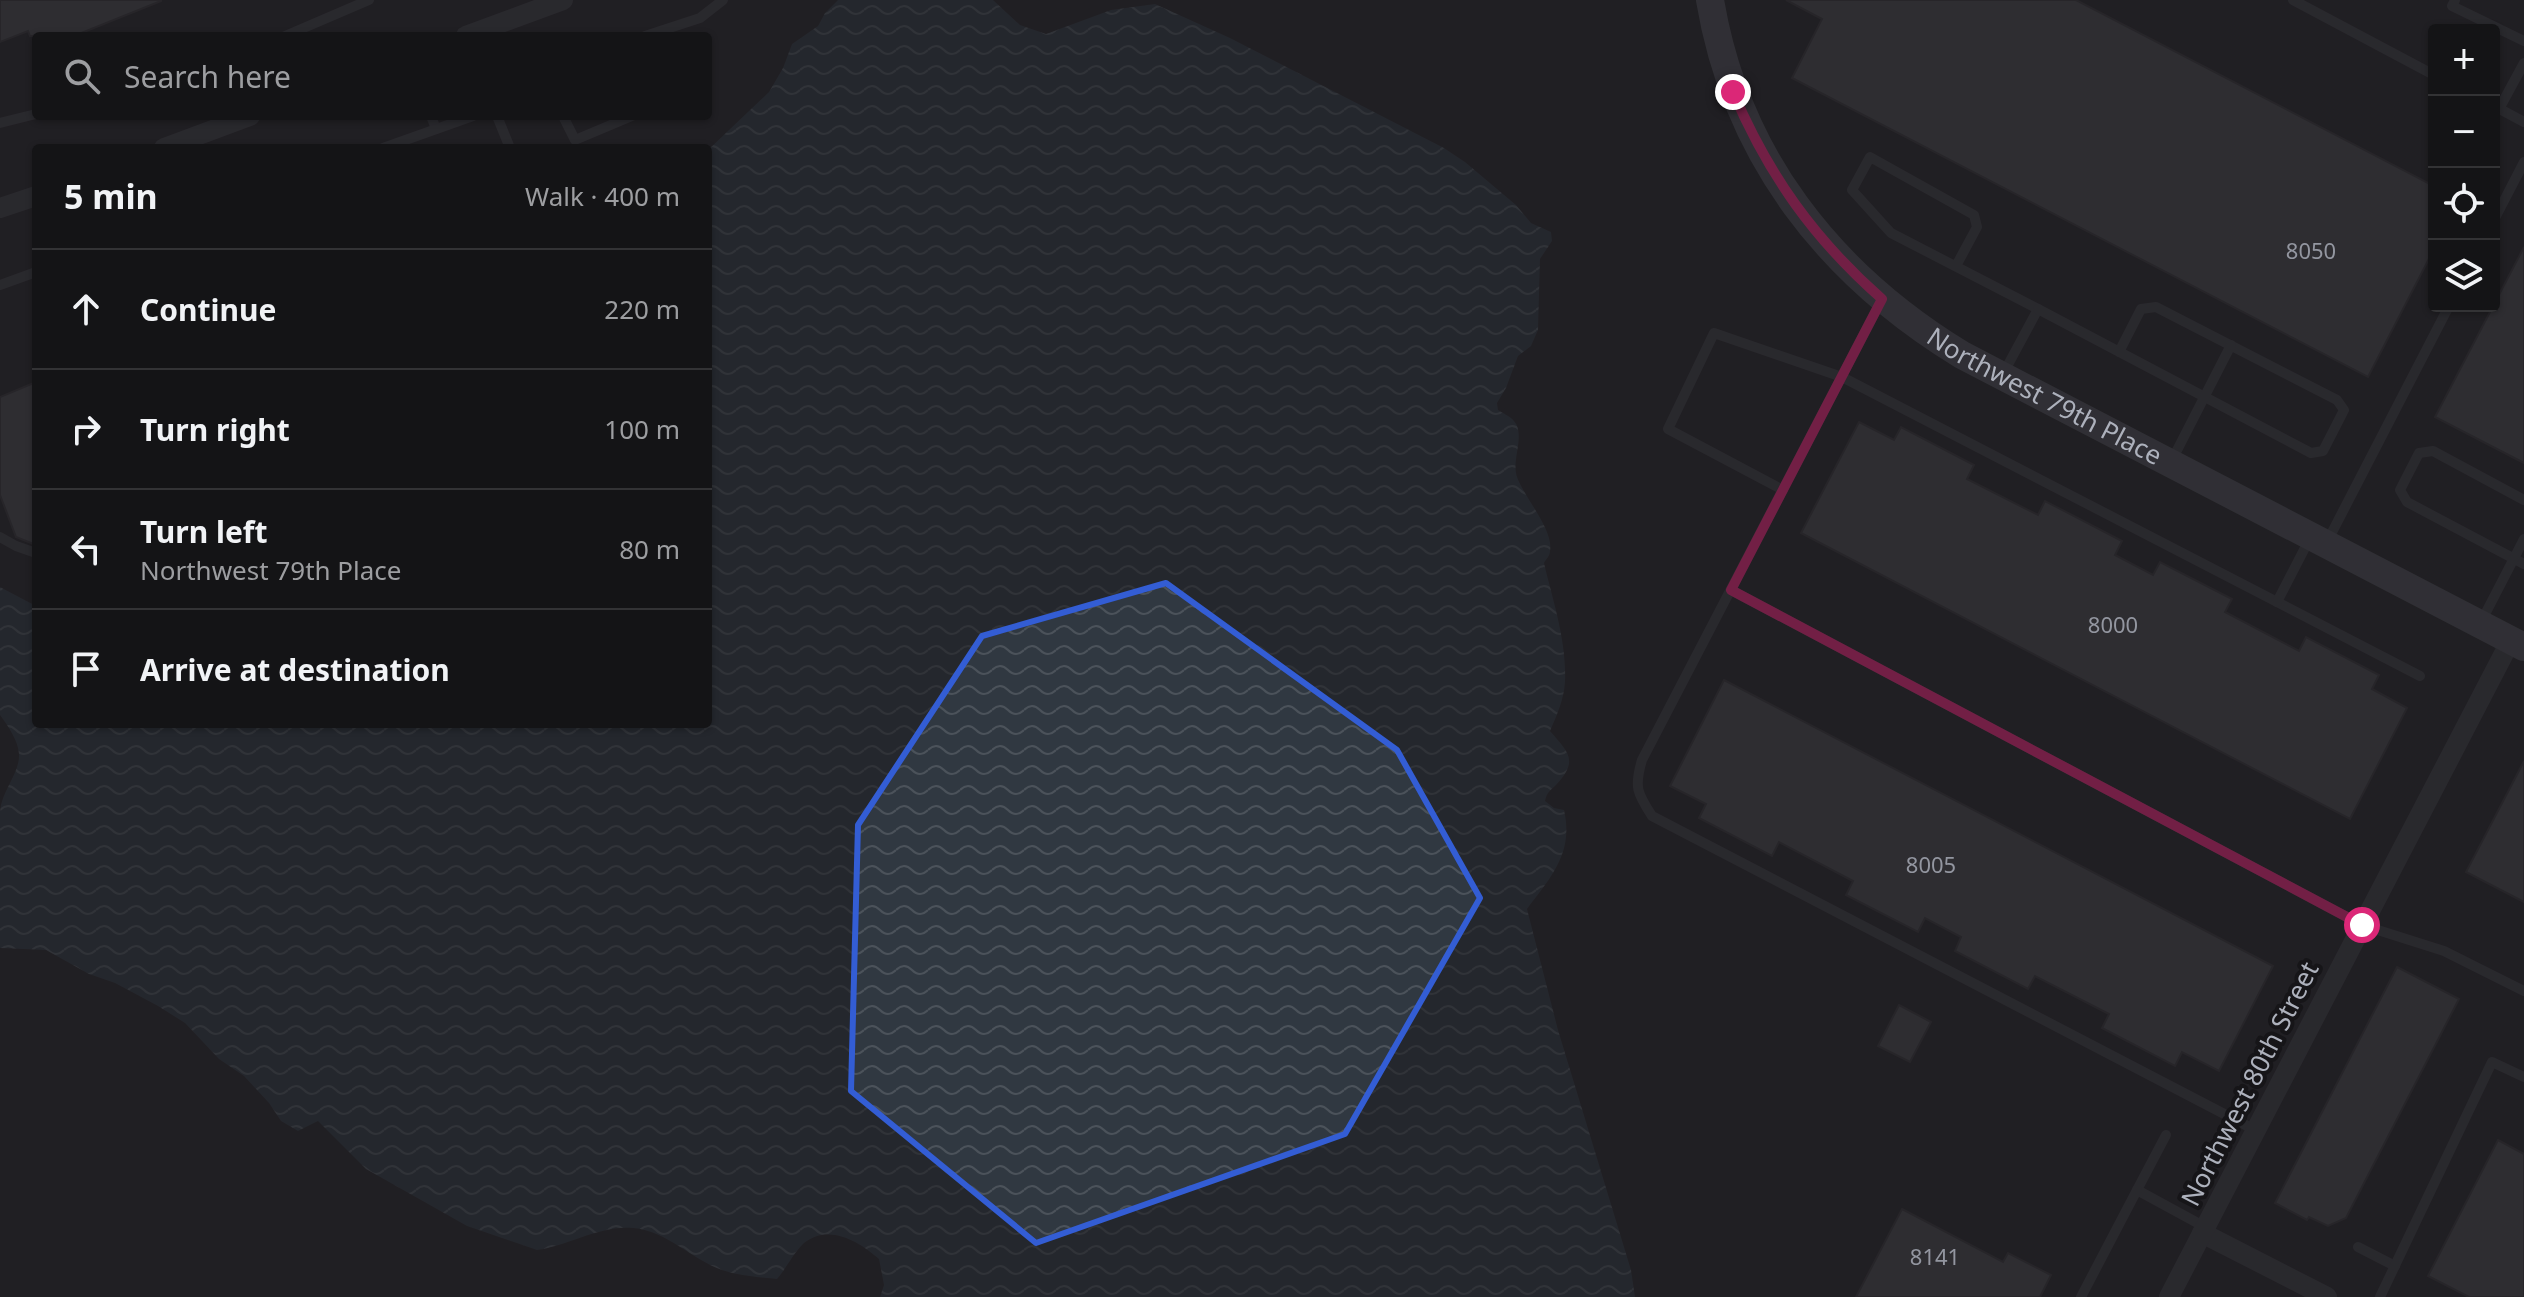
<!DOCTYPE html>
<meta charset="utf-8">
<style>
:root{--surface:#141416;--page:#1d1d1f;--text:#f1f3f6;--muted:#9d9ea1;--line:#333335}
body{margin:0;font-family:"Noto Sans",sans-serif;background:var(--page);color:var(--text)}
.controls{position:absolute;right:24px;top:24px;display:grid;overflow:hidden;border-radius:8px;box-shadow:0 2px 6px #0004}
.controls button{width:72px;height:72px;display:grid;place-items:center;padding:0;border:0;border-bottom:2px solid var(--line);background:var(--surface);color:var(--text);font:40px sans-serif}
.stop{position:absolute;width:24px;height:24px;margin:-18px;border:6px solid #db2777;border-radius:50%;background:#fff}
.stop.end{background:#db2777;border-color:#fff;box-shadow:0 2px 8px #0008}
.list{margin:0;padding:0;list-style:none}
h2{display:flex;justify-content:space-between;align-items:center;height:104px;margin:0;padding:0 32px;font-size:34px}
h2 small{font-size:26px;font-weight:400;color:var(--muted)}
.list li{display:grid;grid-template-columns:52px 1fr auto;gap:24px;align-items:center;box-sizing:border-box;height:120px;padding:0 32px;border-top:2px solid var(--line)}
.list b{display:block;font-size:30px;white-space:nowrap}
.list p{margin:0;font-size:26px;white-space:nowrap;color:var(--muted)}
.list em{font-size:26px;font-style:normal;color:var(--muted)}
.icon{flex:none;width:44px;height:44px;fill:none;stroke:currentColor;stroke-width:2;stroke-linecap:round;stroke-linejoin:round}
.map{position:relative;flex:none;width:2524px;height:1297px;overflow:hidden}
.search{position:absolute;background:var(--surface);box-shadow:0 2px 6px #0004;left:32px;top:32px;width:680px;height:88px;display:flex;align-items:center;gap:20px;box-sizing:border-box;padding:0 28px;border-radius:8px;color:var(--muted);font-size:30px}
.panel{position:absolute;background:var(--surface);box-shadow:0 2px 6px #0004;left:32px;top:144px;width:680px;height:584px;border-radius:8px}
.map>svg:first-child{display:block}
</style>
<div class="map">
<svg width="2524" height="1297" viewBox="0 0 2524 1297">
<defs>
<pattern id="water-waves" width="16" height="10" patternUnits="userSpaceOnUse" patternTransform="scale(2)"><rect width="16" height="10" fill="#303841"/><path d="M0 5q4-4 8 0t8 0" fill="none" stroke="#4b525a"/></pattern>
</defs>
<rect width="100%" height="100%" fill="#1b1a1d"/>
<path fill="#27262a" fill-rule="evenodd" d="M0 0H2524V1297H0ZM2434 30H2494V306H2434ZM36 36H708V116H36ZM36 148H708V724H36Z"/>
<path fill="url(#water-waves)" d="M838 0H993L1020 25 1046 34 1111 10 1155 4 1230 38 1444 148 1465 162 1516 205 1531 223 1551 232 1552 241 1540 259 1538 330 1531 346 1518 356 1506 388 1497 403 1498 410C1503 413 1511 417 1514 421 1526 435 1511 459 1517 477 1524 497 1554 530 1550 551 1550 556 1546 559 1544 563 1553 601 1567 642 1565 682 1564 699 1557 715 1550 731 1567 751 1580 760 1556 785 1550 791 1547 792 1545 801L1554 808 1564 810C1574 853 1551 877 1527 909L1558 1030 1631 1270 1635 1297H880L884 1285 879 1259C860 1242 829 1223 804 1243 794 1252 786 1269 777 1279 758 1277 739 1276 722 1270 691 1259 667 1231 633 1228 600 1225 568 1246 537 1250L467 1226 366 1169 318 1121 298 1131 281 1121 269 1103 244 1076 219 1059 185 1023 158 1006 115 983 89 974 46 950 0 948C0 903 0 857 0 811 2 790 20 773 19 754 18 740 8 726 0 715V587L36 606V724H708V150L769 92 783 68 792 44 818 26 825 13Z"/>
<g fill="#45464a" stroke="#353439" stroke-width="2">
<path d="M0 0H161V1L74 36H30L28 31 0 42Z"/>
<path d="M1786 0H2076L2434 186V249L2368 377 1792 78 1822 19Z"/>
<path d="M2524 247V463L2435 417Z"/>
<path d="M36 382V545L16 537 0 495V397Z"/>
<path d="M1859 422 1894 440 1901 427 1974 465 1967 479 2038 515 2045 501 2122 541 2115 555 2153 575 2160 562 2232 599 2225 612 2299 651 2306 637 2379 675 2372 689 2407 708 2350 819 1801 533Z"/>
<path d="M1724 680 2273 966 2219 1071 2182 1052 2175 1066 2102 1028 2109 1014 2035 976 2028 989 1955 951 1961 937 1925 918 1918 932 1846 895 1853 881 1779 842 1772 856 1699 818 1706 804 1670 786Z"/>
<path d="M2524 761V902L2466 872Z"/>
<path d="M2397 967 2459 999 2346 1218 2328 1226 2309 1217 2307 1220 2275 1203Z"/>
<path d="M1899 1005 1931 1022 1910 1062 1878 1046Z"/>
<path d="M2498 1140 2524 1154V1297H2469L2428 1276Z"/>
<path d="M1902 1209 2003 1262 2008 1253 2051 1275 2040 1297H1856Z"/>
</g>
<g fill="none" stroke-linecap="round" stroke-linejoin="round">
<g stroke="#3b3c42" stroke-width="10">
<path d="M2293 0 2434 75"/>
<path d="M2455 0 2452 6 2524 41"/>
<path d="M285 36 369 0"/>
<path d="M645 36 700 18 723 0"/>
<path d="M2496 107 2524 122"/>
<path d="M2499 109 2524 63"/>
<path d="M431 116 436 129"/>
<path d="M497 116 510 148"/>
<path d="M563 116 575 140 632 116"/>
<path d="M0 123 36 114"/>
<path d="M383 148 473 116"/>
<path d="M2494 220 2524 162"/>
<path d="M1956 266 1977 227 1974 215 1870 157 1852 190 1891 233 2038 309 2003 374"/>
<path d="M0 285 36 272"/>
<path d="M1882 299 1642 760C1634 787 1637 793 1652 816L2255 1130"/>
<path d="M2038 309 2311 453 2323 451 2344 410 2337 400 2156 307 2141 309 2119 352"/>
<path d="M2171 462 2231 345"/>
<path d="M1783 490 1668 429 1714 333 1842 377 2420 676"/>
<path d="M2524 500 2433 451 2419 453 2400 490 2407 502 2524 564"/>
<path d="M0 537 16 546 36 553"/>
<path d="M2327 542 2449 306"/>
<path d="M1731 590 2362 925 2444 951 2524 991"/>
<path d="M2277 602 2309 540"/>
<path d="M2481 622 2524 539"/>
<path d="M2166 1135 2137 1190 2205 1227"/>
<path d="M2358 1247 2395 1266"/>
<path d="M2081 1297 2137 1190"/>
<path d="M2380 1297 2492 1062 2524 1077"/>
</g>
<g stroke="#3b3c42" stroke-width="20">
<path d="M466 36 563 0"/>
<path d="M164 148 250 116"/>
<path d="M0 208 36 196"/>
<path d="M2202 1233 2327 1297"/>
<path d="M2169 1297 2511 640"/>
</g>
<path stroke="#494b52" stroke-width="28" id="s1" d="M1710 0C1736 156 1829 274 1962 355L2524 647"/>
</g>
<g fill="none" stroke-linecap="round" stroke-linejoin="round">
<path stroke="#db2777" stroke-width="10" d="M1733 92C1769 176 1814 239 1882 299L1731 590 2362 925"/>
</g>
<path d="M0 0H2524V1297H0ZM1166 583 1397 750 1480 898 1345 1134 1036 1243 851 1091 858 825 982 636Z" fill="#1b1a1d" fill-opacity=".55" fill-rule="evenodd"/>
<path fill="none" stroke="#335dd4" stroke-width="6" stroke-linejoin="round" d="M1166 583 1397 750 1480 898 1345 1134 1036 1243 851 1091 858 825 982 636Z"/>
<g text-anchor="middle" stroke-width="8" stroke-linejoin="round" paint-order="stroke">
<g font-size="22" fill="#9396a0">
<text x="2311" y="259">8050</text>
<text x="2113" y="633">8000</text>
<text x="1931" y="873">8005</text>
<text x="1935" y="1265">8141</text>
</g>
<g font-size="26" fill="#adb1bc" stroke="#161518">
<text dy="9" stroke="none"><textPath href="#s1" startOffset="542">Northwest 79th Place</textPath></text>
<text transform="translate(2250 1084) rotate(-63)" y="9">Northwest 80th Street</text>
</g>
</g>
</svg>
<div class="controls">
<button>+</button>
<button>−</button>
<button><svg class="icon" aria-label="locate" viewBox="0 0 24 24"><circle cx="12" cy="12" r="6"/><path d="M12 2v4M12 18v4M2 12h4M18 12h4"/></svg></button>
<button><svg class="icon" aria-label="layers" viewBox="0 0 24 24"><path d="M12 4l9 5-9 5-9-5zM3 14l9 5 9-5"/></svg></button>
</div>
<div class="stop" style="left:2362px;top:925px"></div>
<div class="stop end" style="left:1733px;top:92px"></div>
<div class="search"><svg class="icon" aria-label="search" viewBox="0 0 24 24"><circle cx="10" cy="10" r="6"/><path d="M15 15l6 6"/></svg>Search here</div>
<section class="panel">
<h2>5 min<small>Walk · 400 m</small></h2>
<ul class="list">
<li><svg class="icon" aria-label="ahead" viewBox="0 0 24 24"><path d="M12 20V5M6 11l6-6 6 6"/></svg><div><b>Continue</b></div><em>220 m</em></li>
<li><svg class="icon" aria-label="right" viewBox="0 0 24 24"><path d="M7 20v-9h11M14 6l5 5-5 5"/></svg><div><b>Turn right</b></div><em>100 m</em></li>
<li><svg class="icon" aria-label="left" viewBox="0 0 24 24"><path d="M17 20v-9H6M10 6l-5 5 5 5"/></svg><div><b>Turn left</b><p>Northwest 79th Place</p></div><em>80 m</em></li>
<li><svg class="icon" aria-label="arrive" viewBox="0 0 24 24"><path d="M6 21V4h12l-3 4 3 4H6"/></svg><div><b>Arrive at destination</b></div></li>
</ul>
</section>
</div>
